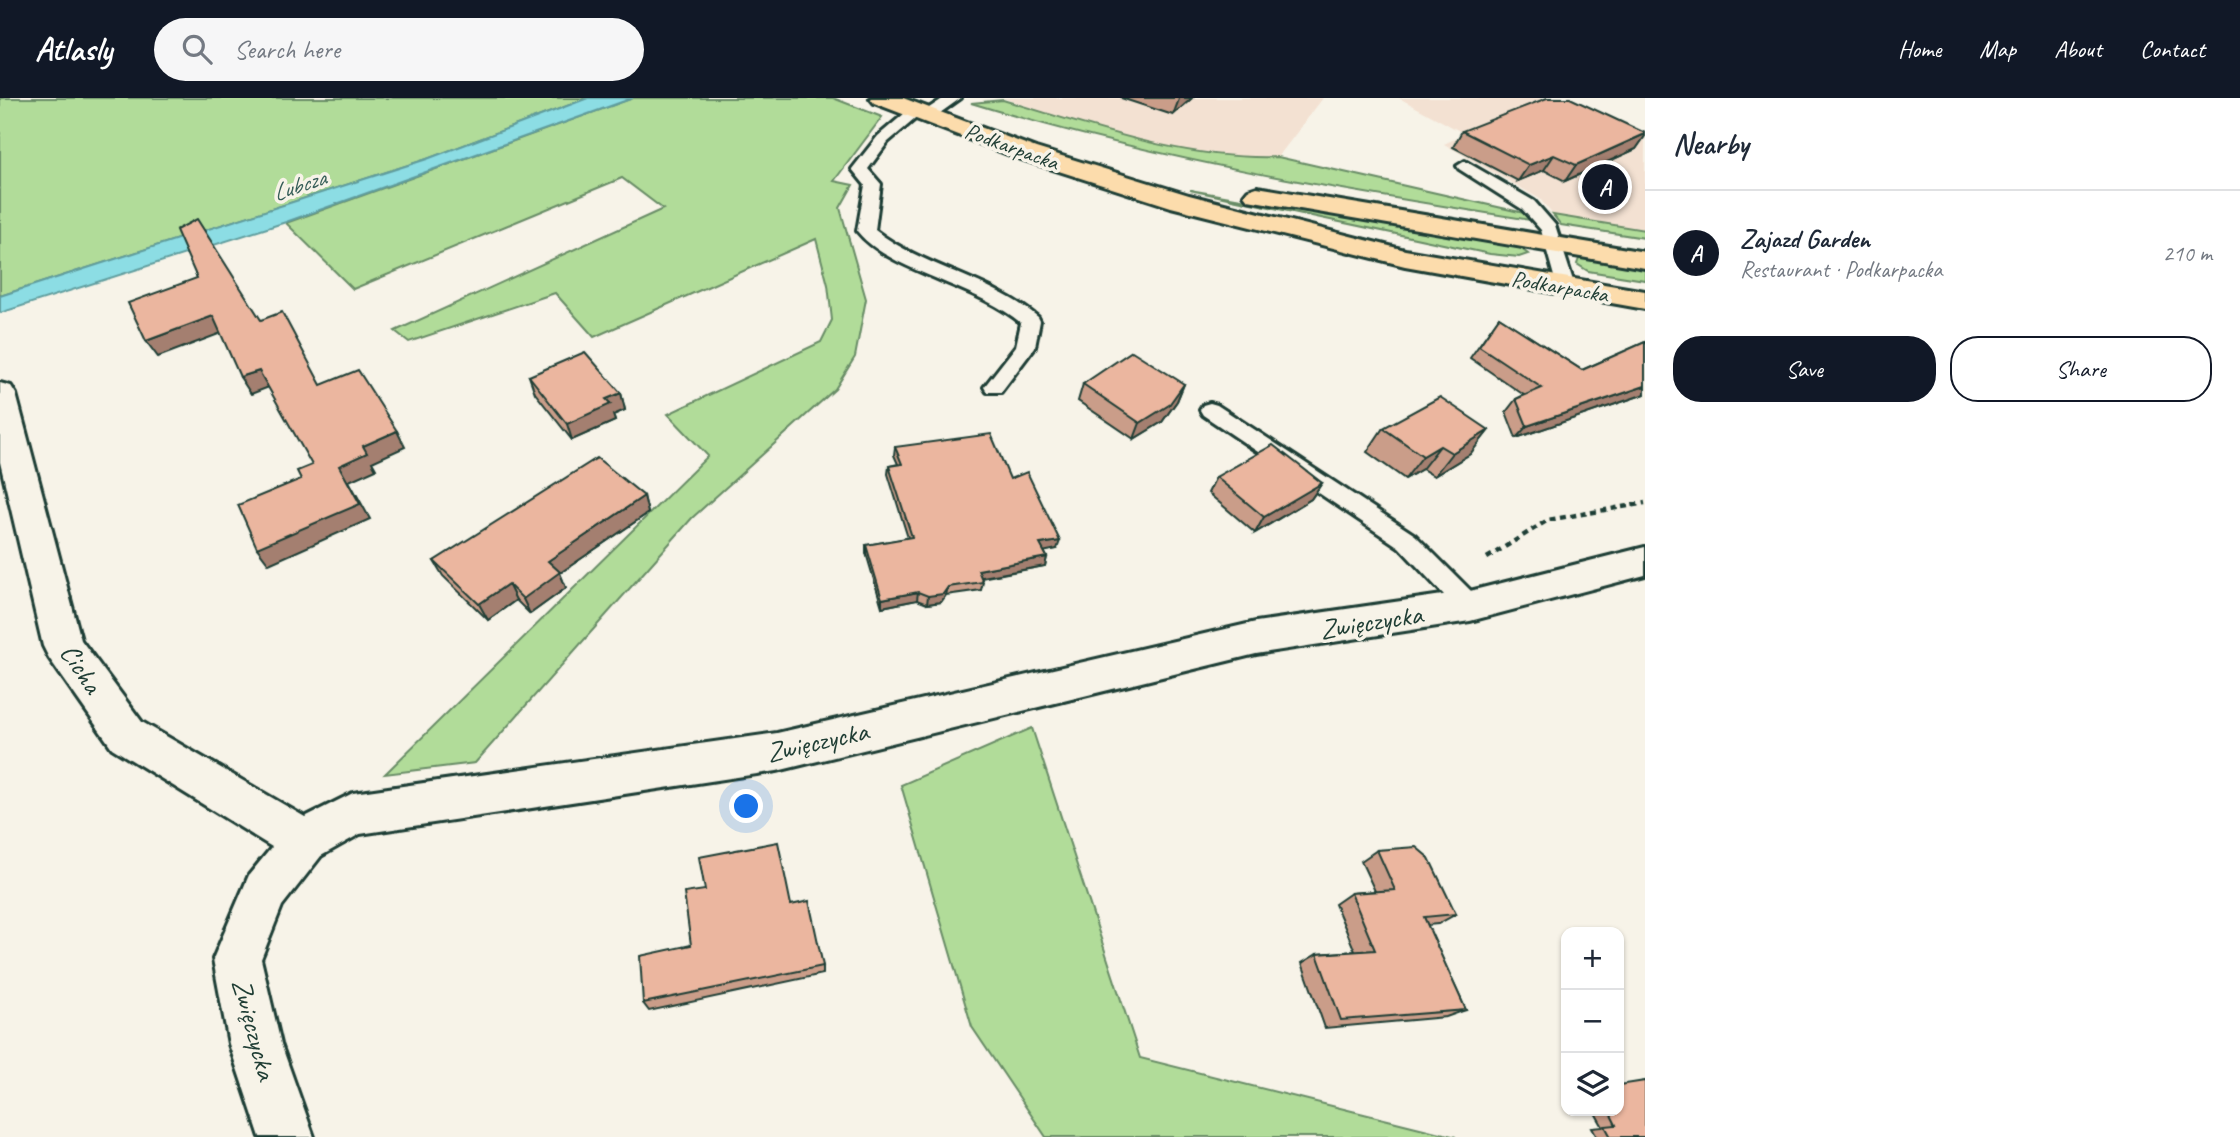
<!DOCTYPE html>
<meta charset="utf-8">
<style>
:root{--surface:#fff;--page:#f6f6f7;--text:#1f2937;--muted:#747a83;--line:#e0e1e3;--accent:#111827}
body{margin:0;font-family:Caveat,sans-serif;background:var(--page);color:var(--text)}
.controls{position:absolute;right:21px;bottom:21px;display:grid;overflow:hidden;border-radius:14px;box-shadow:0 2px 5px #0004}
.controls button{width:63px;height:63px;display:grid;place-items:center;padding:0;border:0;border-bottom:2px solid var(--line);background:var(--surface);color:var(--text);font:35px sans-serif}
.you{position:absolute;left:747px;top:709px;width:24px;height:24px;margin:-18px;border:5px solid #fff;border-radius:50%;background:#1a73e8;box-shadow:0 0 0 10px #1a73e833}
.badge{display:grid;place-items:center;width:46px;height:46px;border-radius:50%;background:var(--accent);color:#fff;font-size:23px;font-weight:700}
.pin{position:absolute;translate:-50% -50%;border:4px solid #fff;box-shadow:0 2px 7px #0006}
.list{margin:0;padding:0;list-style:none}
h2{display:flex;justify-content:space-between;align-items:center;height:91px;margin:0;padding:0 28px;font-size:30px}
h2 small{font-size:23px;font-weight:400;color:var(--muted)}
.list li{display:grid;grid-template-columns:46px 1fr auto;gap:21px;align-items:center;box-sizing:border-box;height:126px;padding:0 28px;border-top:2px solid var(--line)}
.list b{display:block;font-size:26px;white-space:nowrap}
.list p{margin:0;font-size:23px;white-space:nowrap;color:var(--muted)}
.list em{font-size:23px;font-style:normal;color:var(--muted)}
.actions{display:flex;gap:14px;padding:21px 28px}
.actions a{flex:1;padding:16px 0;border:2px solid var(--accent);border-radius:28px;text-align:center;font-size:24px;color:var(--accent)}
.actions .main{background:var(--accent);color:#fff}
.icon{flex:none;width:38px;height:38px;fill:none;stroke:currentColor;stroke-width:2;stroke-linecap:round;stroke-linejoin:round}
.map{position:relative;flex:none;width:1645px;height:1039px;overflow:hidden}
header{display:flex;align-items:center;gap:42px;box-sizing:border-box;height:98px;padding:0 35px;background:var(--accent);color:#fff}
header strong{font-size:33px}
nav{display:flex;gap:38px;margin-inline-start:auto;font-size:24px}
.search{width:490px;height:63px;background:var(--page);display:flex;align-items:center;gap:18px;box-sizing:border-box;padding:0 24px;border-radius:38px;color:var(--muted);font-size:26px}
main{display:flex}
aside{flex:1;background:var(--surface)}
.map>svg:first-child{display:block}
</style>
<header>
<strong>Atlasly</strong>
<div class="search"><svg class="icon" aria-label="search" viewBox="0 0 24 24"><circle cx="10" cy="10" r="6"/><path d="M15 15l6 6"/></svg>Search here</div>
<nav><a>Home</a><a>Map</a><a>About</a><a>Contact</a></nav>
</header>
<main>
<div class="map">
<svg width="1645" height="1039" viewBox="0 0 1645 1039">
<rect width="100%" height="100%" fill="#f7f3e8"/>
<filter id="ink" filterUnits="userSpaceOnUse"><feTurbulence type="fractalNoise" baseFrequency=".0143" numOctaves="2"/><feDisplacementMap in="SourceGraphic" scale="14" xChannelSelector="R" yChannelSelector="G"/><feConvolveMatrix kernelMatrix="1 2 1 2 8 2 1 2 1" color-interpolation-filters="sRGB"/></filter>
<g filter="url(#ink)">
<g fill="#f3e1d2">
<path d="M1003 0H1323L1278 59 1241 60 1160 48 1092 31Z"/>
<path d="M1399 0H1556L1645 35V132L1553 117 1540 101 1444 46 1465 36Z"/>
</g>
<g fill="#b1dc99" stroke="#688c66" stroke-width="2">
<path d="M0 0H588L427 61 0 198Z"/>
<path d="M633 0H833L882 19 834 83 853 87 840 110 866 201 855 259 835 291 692 420 475 665 385 676 708 358 668 316 821 244 832 222 828 187 816 141 594 239 555 195 409 244 395 233 663 111 622 80 353 191 286 125Z"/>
<path d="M1003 2C1094 29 1182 62 1278 59L1524 115 1531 122C1339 92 1157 62 971 5Z"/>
<path d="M1190 92 1520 150 1528 156 1519 159 1490 156Z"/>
<path d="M1553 117 1645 132V140L1561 127Z"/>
<path d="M1585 160 1645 170V182L1588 173 1577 166 1579 161Z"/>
<path d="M1032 630 1140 960 1456 1039H1046L972 929 901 687Z"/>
</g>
<path fill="#8cdde4" stroke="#609d9e" stroke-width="2" d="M588 0H633L286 124 0 215V198L427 61Z"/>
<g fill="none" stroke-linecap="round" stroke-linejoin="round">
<g stroke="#1f3d34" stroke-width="6">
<g id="lane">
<path d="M944 0H961L933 20H923L921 16 888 44 868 71 881 86 875 132C924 170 989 179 1038 219L1040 223 1035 249 1001 294H987L984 289 1016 248 1021 225C977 187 888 173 857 133L865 87 852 71 878 38 911 10H921L923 14Z"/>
<path d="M1465 63 1534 103 1555 127 1575 189 1572 193H1560L1557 189 1541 132 1522 111 1459 71 1457 68Z"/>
<path d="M1210 305 1217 307 1415 437 1479 501 1482 508 1479 515 1470 518 1461 515 1399 449 1203 317 1200 312 1203 307Z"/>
</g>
</g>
<g stroke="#1f3d34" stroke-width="6">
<path id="street" d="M0 285 11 288 16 296 81 542 142 624 305 719 353 695 777 635 1256 524 1470 493 1645 449V477L1470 523 1256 556 777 673 360 736 321 758 282 808 261 861 281 946 314 1039H260L229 946 213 861 249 777 272 749 112 650 49 560 43 548 0 364Z"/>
</g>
<g stroke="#1f3d34" stroke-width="6">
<g id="highway">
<path d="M870 0H903L1036 50 1189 97 1405 152 1645 193V211L1405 168 1171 109 1018 60 874 5Z"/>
<path d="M1257 89 1645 154V170L1248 102 1244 97 1248 92Z"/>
</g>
</g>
<path stroke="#1f3d34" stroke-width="4.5" stroke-dasharray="6 4.5" stroke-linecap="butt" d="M1487 460 1548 422 1645 405"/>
<use href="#lane" fill="#f7f3e8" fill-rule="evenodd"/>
<use href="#street" fill="#f7f3e8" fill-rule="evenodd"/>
<use href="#highway" fill="#fcdcac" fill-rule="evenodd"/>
</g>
<g fill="#ca9d89" stroke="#1f3d34" stroke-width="2">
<path d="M1121 0H1192L1173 17Z"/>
<path d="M1462 33 1645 35V38L1636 51 1565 83 1544 72 1518 83 1453 49Z"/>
<path d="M1499 219 1582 272 1645 244V296L1516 340 1506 314 1516 301 1524 297 1470 260Z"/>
<path d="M529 278 621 295 625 312 613 317 615 323 572 342 535 295Z"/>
<path d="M1083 286H1184L1177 303 1162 324 1134 341 1078 303Z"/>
<path d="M1383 330 1489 332 1470 356 1434 378 1422 371 1405 381 1367 354Z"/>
<path d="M895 349 1010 381 1057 451 1044 453 1047 459 1045 468 981 480 983 484 981 492 946 497 941 504 927 506 917 502 882 509 866 455V447L908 440 888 376 889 368 898 366 894 357Z"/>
<path d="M1216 379 1322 385 1311 401 1255 435 1208 395Z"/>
<path d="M644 398 648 415 560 475 566 490 530 516 516 502 488 522 443 478 434 463Z"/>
<path d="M1377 752 1456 816 1438 826 1427 827 1466 912 1446 919 1325 930 1302 865 1317 856 1355 853 1335 806 1351 795 1375 793 1361 763Z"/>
<path d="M705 792 791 807 823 868V876L649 913 643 905 691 847Z"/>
<path d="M1594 1013H1619L1645 1039H1597L1592 1030 1603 1029Z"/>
</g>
<g fill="#a47f6f" stroke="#1f3d34" stroke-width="2">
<path d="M1179 0H1192L1173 17 1179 1Z"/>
<path d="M1645 36V38L1636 51 1565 83 1576 67Z"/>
<path d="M1554 57 1544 72 1518 83 1529 67Z"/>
<path d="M213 218 224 234 158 259 146 243Z"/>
<path d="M259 273 269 289 251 296 240 279Z"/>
<path d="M1184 286 1177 303 1162 324 1134 341 1140 325Z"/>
<path d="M1645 288V296L1516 340 1527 328Z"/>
<path d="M621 295 625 312 613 317 615 323 572 342 567 326 606 301Z"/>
<path d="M1489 332 1470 356 1434 378 1452 355Z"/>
<path d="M397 333 405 349 372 364 376 371 349 383 370 421 269 466 257 450 339 368 363 348Z"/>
<path d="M1440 348 1422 371 1405 381 1423 358Z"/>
<path d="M1322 385 1311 401 1255 435 1264 419Z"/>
<path d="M644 398 648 415 560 475 566 490 530 516 523 501 548 463Z"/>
<path d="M1060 443 1057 451 1038 455 1040 446Z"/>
<path d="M1047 459 1045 468 977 480 978 472Z"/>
<path d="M508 486 516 502 488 522 479 506Z"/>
<path d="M948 489 946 497 941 504 927 506 928 498Z"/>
<path d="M918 494 917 502 882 509V501Z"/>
</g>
<g fill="#ebb69f" stroke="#1f3d34" stroke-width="2">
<path d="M1547 0H1570L1645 35V36L1576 67 1554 57 1529 67 1462 33Z"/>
<path d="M197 121 261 222 282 214 321 287 358 272 397 333 363 348 367 355 339 368 360 406 257 450 238 407 301 381 297 373 312 367 259 273 240 279 213 218 146 243 128 205 197 180 176 132Z"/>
<path d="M1499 219 1582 272 1645 244V288L1527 328 1516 301 1542 290 1479 248Z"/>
<path d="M1132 253 1184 286 1169 307 1140 325 1083 286Z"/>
<path d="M585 254 621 295 606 301 611 306 567 326 529 278Z"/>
<path d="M1440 299 1489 332 1452 355 1440 348 1423 358 1383 330Z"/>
<path d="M991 336 1010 381 1027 374 1060 443 1040 446 1047 459 978 472 983 484 948 489 943 496 928 498 918 494 882 501 866 447 912 439 889 368 902 366 895 349Z"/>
<path d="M1273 347 1322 385 1264 419 1216 379Z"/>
<path d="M597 360 644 398 548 463 560 474 523 501 508 486 479 506 434 463Z"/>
<path d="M778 744 791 807 809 803 823 868 643 905 640 858 691 847 684 795 705 792 699 759Z"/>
<path d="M1416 749 1429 760 1456 816 1424 819 1466 912 1341 922 1317 856 1375 852 1351 795 1395 792 1377 752Z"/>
<path d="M1645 983V1039H1611L1605 1028 1616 1027 1609 1013H1619V987Z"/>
</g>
</g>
<g text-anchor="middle" stroke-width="7" stroke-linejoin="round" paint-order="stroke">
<g font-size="23" fill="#1f3d34" stroke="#f7f3e8">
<text transform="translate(1012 48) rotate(20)" y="8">Podkarpacka</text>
<text transform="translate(1560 188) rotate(10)" y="8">Podkarpacka</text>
</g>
<g font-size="24" font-style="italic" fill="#355d57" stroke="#f7f3e8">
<text transform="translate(299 87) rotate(-18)" y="8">Lubcza</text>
</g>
<g font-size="28" fill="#1f3d34" stroke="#f7f3e8">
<text transform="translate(1371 523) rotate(-9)" y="10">Zwięczycka</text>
<text transform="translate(82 570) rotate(57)" y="10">Cicha</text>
<text transform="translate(817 643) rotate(-13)" y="10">Zwięczycka</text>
<text transform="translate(255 931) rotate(75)" y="10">Zwięczycka</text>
</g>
</g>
</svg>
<div class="controls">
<button>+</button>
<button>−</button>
<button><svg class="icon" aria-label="layers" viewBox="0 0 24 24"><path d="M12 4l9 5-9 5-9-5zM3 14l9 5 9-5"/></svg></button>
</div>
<div class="you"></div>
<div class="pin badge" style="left:1605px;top:89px">A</div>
</div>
<aside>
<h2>Nearby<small></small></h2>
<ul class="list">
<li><span class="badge">A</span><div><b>Zajazd Garden</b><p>Restaurant · Podkarpacka</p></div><em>210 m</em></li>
</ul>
<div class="actions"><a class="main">Save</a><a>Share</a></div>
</aside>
</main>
